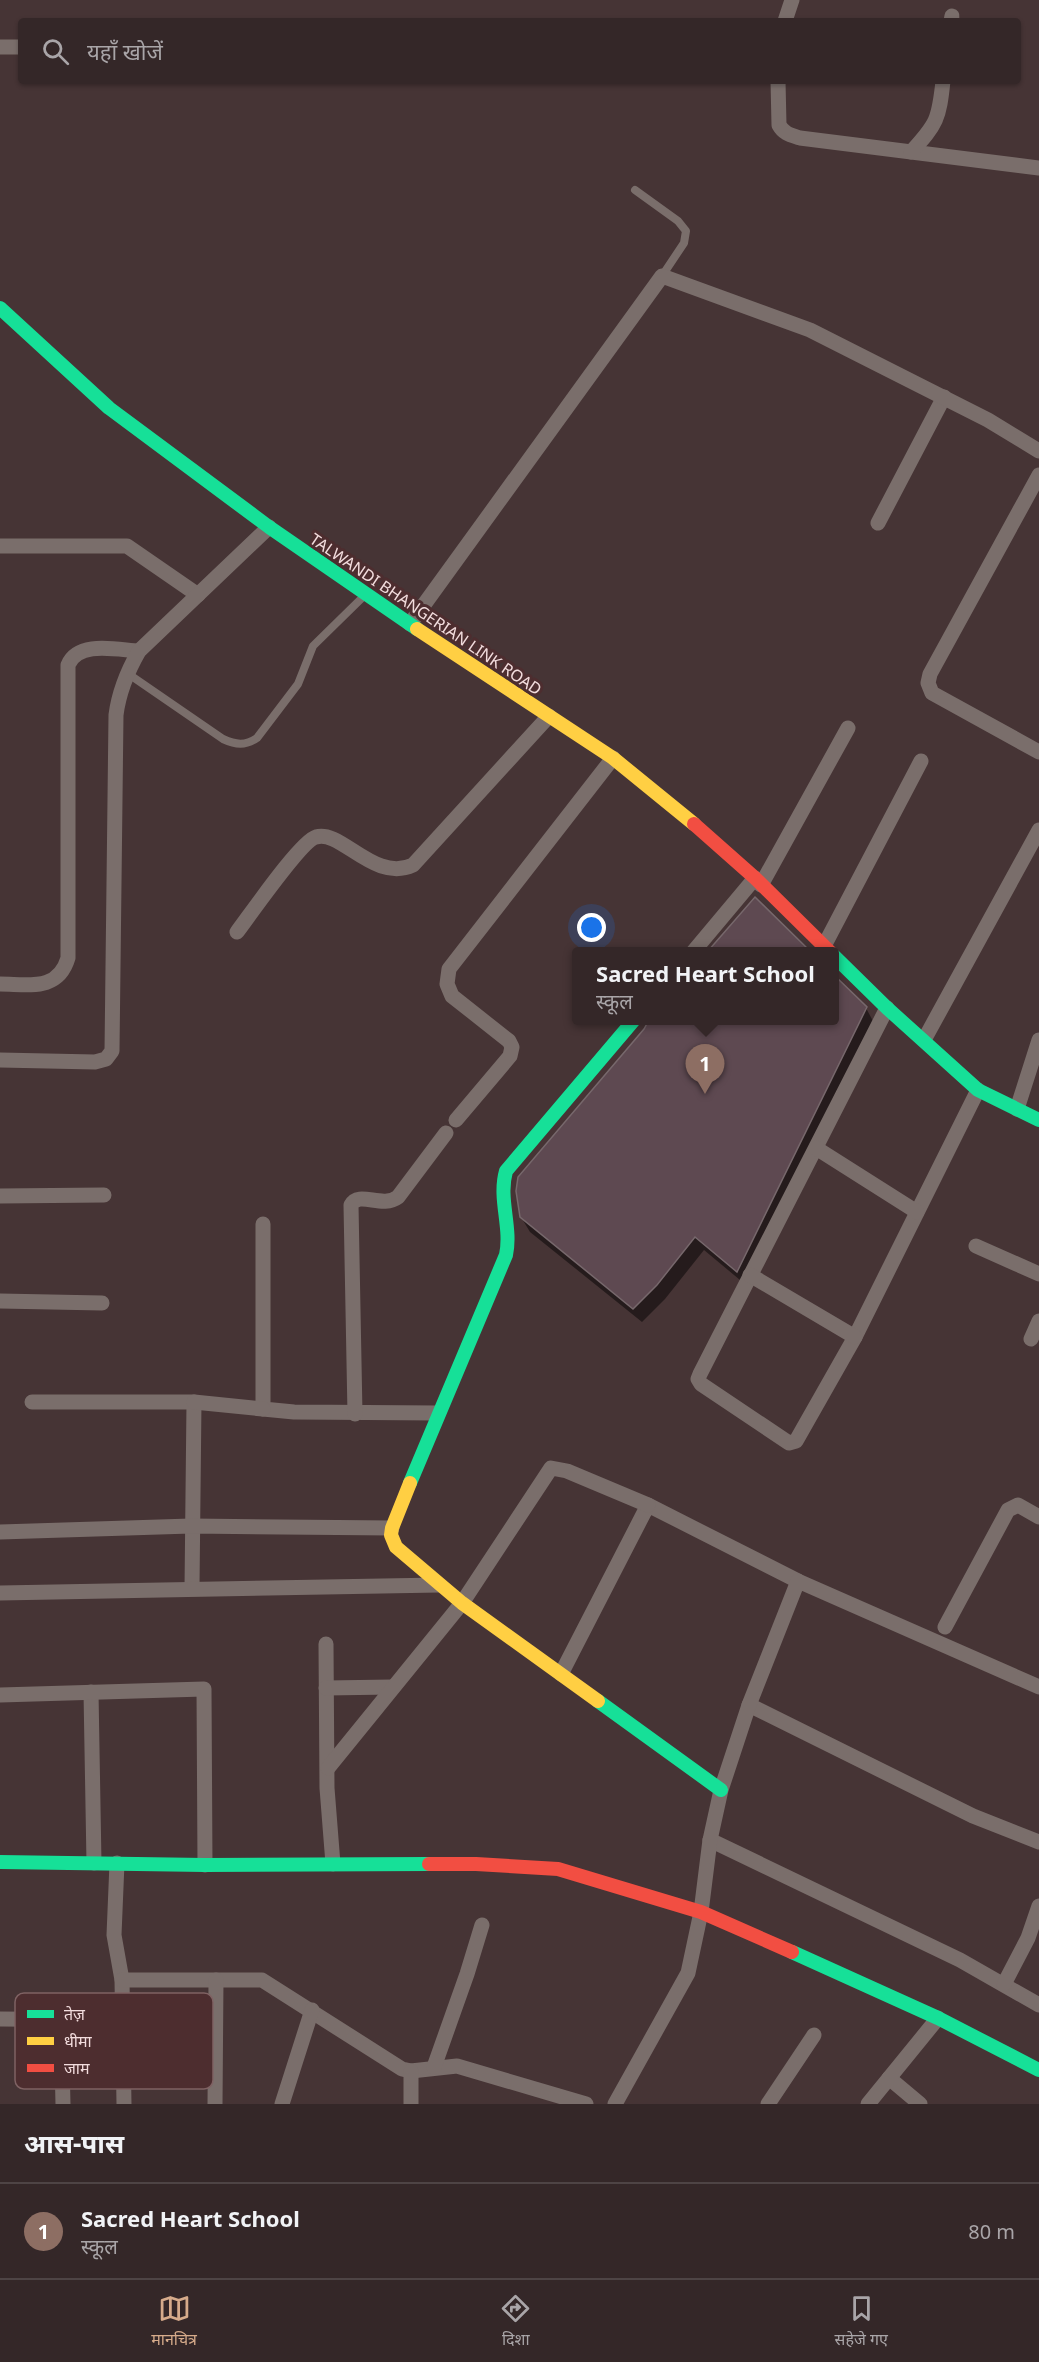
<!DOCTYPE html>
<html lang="hi">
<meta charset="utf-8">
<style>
:root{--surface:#342728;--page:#3f3334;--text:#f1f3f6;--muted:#a9a5a8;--line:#4e4445;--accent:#d6ab8b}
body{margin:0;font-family:"Noto Sans","Noto Sans Devanagari",sans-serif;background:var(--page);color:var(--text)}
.you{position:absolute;left:592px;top:928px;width:21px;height:21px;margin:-15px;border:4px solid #fff;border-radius:50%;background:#1a73e8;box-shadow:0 0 0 9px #1a73e833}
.badge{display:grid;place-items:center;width:39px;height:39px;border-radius:50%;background:var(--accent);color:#fff;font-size:20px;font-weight:700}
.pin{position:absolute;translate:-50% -50px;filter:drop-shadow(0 2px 3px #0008)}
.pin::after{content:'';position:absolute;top:32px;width:21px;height:18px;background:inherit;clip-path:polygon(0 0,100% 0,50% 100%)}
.popup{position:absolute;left:572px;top:947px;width:267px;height:78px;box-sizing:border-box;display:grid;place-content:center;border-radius:6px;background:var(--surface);filter:drop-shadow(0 2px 4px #0005);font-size:20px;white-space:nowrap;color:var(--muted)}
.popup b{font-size:22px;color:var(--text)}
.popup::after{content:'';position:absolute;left:50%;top:100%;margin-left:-12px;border:12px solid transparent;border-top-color:var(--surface)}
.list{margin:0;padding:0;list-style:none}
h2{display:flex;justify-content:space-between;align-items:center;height:78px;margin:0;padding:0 24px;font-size:26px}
h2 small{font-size:20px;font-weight:400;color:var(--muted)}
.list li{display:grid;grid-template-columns:39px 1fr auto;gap:18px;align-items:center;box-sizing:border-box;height:96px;padding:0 24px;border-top:2px solid var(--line)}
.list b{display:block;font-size:22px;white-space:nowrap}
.list p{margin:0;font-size:20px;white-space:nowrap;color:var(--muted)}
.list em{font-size:20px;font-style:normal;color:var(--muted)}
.icon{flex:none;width:33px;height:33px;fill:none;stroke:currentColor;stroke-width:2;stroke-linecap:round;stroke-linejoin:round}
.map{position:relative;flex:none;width:1039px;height:2104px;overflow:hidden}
.search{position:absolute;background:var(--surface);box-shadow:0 2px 4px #0004;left:18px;right:18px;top:18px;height:66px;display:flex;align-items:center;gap:15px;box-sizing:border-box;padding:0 21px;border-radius:6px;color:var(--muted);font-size:22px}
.sheet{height:174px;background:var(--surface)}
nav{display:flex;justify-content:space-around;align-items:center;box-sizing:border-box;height:84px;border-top:2px solid var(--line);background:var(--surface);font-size:16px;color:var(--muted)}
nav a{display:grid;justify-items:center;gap:3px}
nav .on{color:var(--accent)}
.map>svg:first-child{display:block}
</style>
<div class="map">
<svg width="1039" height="2104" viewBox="0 0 1039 2104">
<rect width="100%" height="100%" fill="#463435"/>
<g fill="#0007">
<path d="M755 899 808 952H710Z"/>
<path d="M834 977 866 1008 874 1023 746 1285 704 1250 665 1299 642 1322 530 1232 521 1217 834 1020Z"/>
</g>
<g fill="#5e4951" stroke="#77686c" stroke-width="1.5">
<path d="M755 897 810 951H708Z"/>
<path d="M834 975 867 1007 737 1272 695 1237 657 1285 633 1309 520 1217 516 1191 518 1177 644 1029 649 1020H834Z"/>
</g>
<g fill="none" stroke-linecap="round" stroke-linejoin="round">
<g stroke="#7a6e6b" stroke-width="8">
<path d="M635 190 678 221 686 231 684 243 662 276"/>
<path d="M127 673 223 739C236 745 245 746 257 738L298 684 313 646 365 595"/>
</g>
<g stroke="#7a6e6b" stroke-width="15">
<path d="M785 21 792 0"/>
<path d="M951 21 952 16"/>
<path d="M0 47H21"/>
<path d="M778 81 779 125C784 134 791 135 800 138L1039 168"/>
<path d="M911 152C937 124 939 119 943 81"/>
<path d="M1039 475 930 674 928 683 932 693 1039 752"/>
<path d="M878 523 944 397"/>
<path d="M0 546H127L198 595"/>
<path d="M410 624 662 276 810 330 988 420 1039 451"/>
<path d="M761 885 848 728"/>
<path d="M237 932C250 915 301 841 316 837 341 829 374 883 413 865L549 716"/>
<path d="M824 946 921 761"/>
<path d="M693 952 755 878"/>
<path d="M0 984C28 984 58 992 68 958V665C78 640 118 650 139 651"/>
<path d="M887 1008 700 1374 698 1379 701 1384 789 1443 796 1441 855 1337 978 1090"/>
<path d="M924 1040 1039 830"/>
<path d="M0 1060 95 1062 106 1059 112 1051 116 715C119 691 127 672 139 651L269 527"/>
<path d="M1017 1109 1039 1040"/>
<path d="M456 1120 510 1056 512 1047 509 1041 452 996 447 984 449 969 613 758"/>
<path d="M816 1148 917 1212"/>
<path d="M0 1196 104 1195"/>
<path d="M263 1224V1409L294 1412 438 1413"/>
<path d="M976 1246 1039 1274"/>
<path d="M750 1275 855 1337"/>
<path d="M0 1301 102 1303"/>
<path d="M1031 1339 1039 1321"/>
<path d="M32 1402H194L192 1588"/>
<path d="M194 1402 263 1409"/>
<path d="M355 1414 351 1205C359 1190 382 1209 398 1197L446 1133"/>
<path d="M0 1532 191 1526 392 1528"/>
<path d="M0 1593 439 1585"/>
<path d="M945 1627 1008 1510 1018 1505 1039 1517"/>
<path d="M326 1644 327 1788 333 1864"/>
<path d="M561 1674 648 1505 798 1581"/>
<path d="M326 1688 392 1687"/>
<path d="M91 1692 94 1863"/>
<path d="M0 1695 204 1689 205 1865"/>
<path d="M749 1705 973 1816 1039 1842"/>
<path d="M328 1768 462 1603 551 1468 567 1471 648 1505"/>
<path d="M710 1840 960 1960 1039 2005"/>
<path d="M117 1863 114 1935 122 1980 124 2104"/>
<path d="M122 1980H262L402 2069 411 2071 457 2066 586 2104"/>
<path d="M1004 1984 1028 1938 1039 1906"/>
<path d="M0 2019 123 2020"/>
<path d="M61 2019 63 2104"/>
<path d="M434 2067 467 1974 482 1925"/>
<path d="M889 2078 920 2104"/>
<path d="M215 2104 216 1980"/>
<path d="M282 2104 312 2010"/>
<path d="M411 2104V2071"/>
<path d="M615 2104 688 1973 701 1912 710 1840 721 1790 749 1705 798 1581 1039 1687"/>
<path d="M768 2104 814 2035"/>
<path d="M868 2104 938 2018"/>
</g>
<g stroke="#16e098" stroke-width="14">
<path d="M0 308 109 408 269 527 417 629"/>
<path d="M834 956 887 1008 978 1090 1039 1120"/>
<path d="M410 1483 506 1255C512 1227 498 1199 506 1171L634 1020"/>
<path d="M598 1701 721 1790"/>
<path d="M0 1862 205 1865 429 1864"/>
<path d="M792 1952 938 2018 1039 2070"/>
</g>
<g stroke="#ffcf43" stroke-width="14">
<path d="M417 629 613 758 694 824"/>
<path d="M410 1483 392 1528 391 1535 396 1547 462 1603 598 1701"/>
</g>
<g stroke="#f24e42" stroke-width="14">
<path d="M694 824 755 878 830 952"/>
<path d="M429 1864H476L558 1869 701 1912 792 1952"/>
</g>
</g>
<g text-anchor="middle" stroke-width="6" stroke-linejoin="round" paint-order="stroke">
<g font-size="16" fill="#f2dcdd" stroke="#4d2d2f">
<text transform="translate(426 614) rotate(34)" y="6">TALWANDI BHANGERIAN LINK ROAD</text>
</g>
</g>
<rect x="15" y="1993" width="198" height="96" rx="9" fill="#4d2d2f" stroke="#7f6263" stroke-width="1.5"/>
<rect x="27" y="2010" width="27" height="8" fill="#16e098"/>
<rect x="27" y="2037" width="27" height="8" fill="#ffcf43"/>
<rect x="27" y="2064" width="27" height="8" fill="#f24e42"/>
<g font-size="16" fill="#f2dcdd">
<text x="64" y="2020">तेज़</text>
<text x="64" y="2047">धीमा</text>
<text x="64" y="2074">जाम</text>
</g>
</svg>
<div class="you"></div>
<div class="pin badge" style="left:705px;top:1094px;background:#8d6e63">1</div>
<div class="popup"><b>Sacred Heart School</b>स्कूल</div>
<div class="search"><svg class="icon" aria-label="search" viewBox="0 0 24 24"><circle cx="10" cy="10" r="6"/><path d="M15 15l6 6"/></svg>यहाँ खोजें</div>
</div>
<section class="sheet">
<h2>आस-पास<small></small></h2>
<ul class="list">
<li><span class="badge" style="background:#8d6e63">1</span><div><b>Sacred Heart School</b><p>स्कूल</p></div><em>80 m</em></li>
</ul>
</section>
<nav>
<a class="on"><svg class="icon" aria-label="map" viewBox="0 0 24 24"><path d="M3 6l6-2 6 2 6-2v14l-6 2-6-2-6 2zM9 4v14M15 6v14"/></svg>मानचित्र</a>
<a><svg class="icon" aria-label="directions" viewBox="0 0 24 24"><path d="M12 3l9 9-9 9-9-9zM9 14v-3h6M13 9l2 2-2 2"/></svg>दिशा</a>
<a><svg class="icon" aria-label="saved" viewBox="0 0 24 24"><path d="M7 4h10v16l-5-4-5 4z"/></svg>सहेजे गए</a>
</nav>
